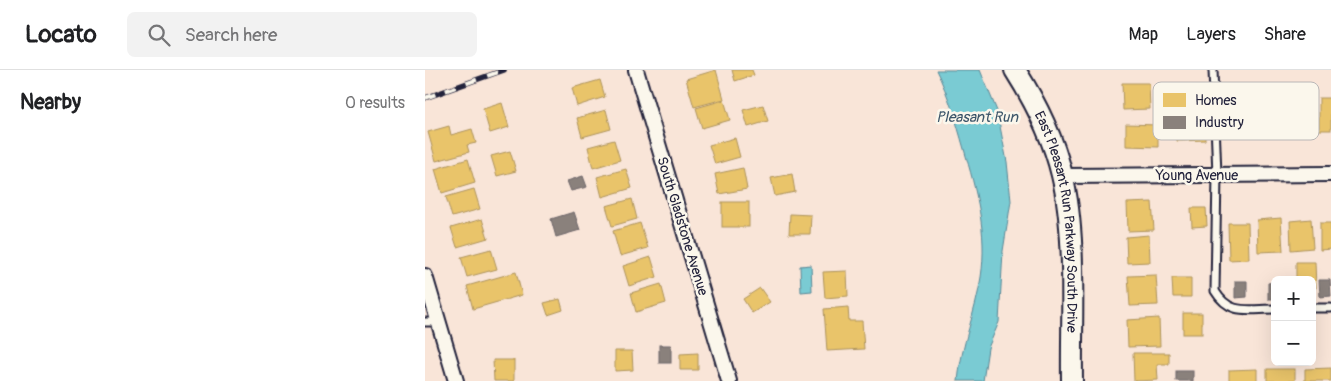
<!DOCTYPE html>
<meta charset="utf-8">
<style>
:root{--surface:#fff;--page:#f2f2f2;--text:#202124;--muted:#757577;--line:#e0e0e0}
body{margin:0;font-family:Pangolin,sans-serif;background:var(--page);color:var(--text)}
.controls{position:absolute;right:15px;bottom:15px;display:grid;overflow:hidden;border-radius:8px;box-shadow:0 5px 20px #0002}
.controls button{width:45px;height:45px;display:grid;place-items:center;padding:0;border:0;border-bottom:1px solid var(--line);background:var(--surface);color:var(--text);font:25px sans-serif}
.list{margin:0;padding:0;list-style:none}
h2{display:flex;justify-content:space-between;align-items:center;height:65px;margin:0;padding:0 20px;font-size:21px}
h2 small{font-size:16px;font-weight:400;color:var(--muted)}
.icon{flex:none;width:28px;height:28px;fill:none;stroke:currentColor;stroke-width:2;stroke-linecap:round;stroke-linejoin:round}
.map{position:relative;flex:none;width:906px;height:311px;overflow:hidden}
header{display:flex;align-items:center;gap:30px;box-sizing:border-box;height:70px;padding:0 25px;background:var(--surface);border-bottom:1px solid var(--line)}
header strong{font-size:24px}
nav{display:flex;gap:28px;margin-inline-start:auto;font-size:18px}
.search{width:350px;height:45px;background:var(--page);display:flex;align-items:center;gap:12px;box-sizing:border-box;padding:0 18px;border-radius:8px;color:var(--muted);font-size:19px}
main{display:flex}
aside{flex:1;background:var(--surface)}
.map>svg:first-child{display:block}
</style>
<header>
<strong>Locato</strong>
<div class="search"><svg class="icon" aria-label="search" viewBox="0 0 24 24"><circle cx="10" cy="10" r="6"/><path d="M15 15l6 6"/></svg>Search here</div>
<nav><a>Map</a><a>Layers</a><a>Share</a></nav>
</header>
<main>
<aside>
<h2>Nearby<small>0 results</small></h2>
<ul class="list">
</ul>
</aside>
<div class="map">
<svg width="906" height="311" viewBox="0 0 906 311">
<rect width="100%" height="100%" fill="#f9e5d8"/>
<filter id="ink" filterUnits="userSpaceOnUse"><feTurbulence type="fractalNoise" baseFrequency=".02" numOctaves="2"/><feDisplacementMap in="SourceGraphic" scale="10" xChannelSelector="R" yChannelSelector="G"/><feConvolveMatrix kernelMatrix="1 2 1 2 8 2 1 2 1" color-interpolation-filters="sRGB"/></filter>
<g filter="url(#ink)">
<g fill="#7acbd3" stroke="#578796">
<path d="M511 0H555L572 41 582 92 586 131 578 181 574 252 563 278 558 311H533C536 275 551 242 556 207 563 162 551 121 539 79 531 51 524 26 511 0Z"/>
<path d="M386 195 387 221 376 222 375 196Z"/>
</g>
<g fill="#e9c46a" stroke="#ad935c">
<path d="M291 0 299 29 269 37 261 9Z"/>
<path d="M307 0H327L329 5 310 11Z"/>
<path d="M175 10 180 27 152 36 147 18Z"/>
<path d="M697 13H724L725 39 698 40Z"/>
<rect x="894" y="28" width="12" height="32"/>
<path d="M299 30 305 50 277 58 271 38Z"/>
<path d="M77 33 84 57 65 63 58 39Z"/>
<path d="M338 35 343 51 323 57 318 40Z"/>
<path d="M181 40 186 59 157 67 152 48Z"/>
<path d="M752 51H780V70L752 71Z"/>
<path d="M701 54 733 55V77L701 76Z"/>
<path d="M24 56 26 65 47 59 51 73 42 75 44 82 11 91 3 62Z"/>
<path d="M310 68 315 87 290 94 284 75Z"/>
<path d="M189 70 195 90 168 98 163 77Z"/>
<path d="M85 81 91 101 72 106 66 86Z"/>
<path d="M43 89 50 113 17 123 10 99Z"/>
<path d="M318 98 322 119 294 124 290 104Z"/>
<path d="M201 99 207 118 177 127 172 107Z"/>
<path d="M367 104 370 122 350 126 346 108Z"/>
<path d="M49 119 55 139 27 147 21 127Z"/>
<path d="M207 129 212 149 187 156 181 136Z"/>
<rect x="297" y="132" width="27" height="25"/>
<path d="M727 132 729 160 703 161 702 133Z"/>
<path d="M766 138H781L782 156 767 157Z"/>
<path d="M365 144 386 145 385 164H364Z"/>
<path d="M856 148 858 181 833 182 832 150Z"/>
<path d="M57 149 63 168 32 177 26 158Z"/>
<path d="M886 149 888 178 866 180 865 151Z"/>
<path d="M215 153 223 178 195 186 188 161Z"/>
<path d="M803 153H823L824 189 804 190Z"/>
<path d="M895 153H906V179L895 180Z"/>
<path d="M724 165 725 192 702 193 701 167Z"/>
<path d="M66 179 72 199 42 207 36 187Z"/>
<path d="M226 187 232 207 204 216 198 196Z"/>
<path d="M871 192H890L891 218H887V210H871Z"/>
<path d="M422 201 423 226 400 228 398 202Z"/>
<path d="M91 202 97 225 48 239 42 216Z"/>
<path d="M731 205 733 235 705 236 703 206Z"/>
<path d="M747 208H766V227H748Z"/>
<path d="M236 214 241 233 211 242 206 223Z"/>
<path d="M335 218 345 232 327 243 318 229Z"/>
<path d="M135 229 138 240 123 245 119 233Z"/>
<path d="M423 237 424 251H437L439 279 402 281 399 239Z"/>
<rect x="758" y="243" width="19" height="21"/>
<path d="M734 248 735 276 703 277 702 250Z"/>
<path d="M190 281H207L208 300 190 301Z"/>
<path d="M273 283V300H255V284Z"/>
<path d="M708 283H744V294H732L733 310 709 311Z"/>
<path d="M68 290H89V311H69Z"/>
<path d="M906 298V311H880V299Z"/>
<path d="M832 299V311H804V300Z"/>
<rect x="842" y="299" width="28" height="12"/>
</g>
<g fill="#8a817c" stroke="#6b6468">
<path d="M158 106 162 117 146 121 142 111Z"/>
<path d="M149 142 155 160 131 167 126 149Z"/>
<path d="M894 210H905L906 226 895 227Z"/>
<path d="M810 211H822V227L810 228Z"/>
<path d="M850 212V229H843V213Z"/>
<rect x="234" y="275" width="12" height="18"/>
<rect x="751" y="301" width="17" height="10"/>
</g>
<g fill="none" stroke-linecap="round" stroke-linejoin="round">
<g stroke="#22223b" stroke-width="11">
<g id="lane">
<path d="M788 0 792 105 790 221C805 246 823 239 850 239"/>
<path d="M887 238H906"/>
<path d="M0 252H14"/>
</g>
</g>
<g stroke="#22223b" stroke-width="18">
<g id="street">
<path d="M211 0 304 311"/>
<path d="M637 106 906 104"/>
<path d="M0 206 31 311"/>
</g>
</g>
<g stroke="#22223b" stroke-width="24">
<g id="secondary">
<path id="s1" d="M590 0C611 33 628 67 637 105 652 166 646 247 647 311"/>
</g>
</g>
<use href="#lane" stroke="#fbf7ec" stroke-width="7"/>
<use href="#street" stroke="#fbf7ec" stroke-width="14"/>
<use href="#secondary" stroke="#fbf7ec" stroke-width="20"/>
<g stroke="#22223b" stroke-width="5.5">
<path id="rail" d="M0 28 79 0"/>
</g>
<use href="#rail" stroke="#fbf7ec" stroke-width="4" stroke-dasharray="11" stroke-linecap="butt"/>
</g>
</g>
<g text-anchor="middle" stroke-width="5" stroke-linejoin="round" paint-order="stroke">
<g font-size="14" fill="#22223b" stroke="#fbf7ec">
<text x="772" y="110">Young Avenue</text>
<text dy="5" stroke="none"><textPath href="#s1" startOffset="161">East Pleasant Run Parkway South Drive</textPath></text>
<text transform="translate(258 156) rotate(73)" y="5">South Gladstone Avenue</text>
</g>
<g font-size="15" font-style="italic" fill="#3c5569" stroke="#fbf7ec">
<text x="552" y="52">Pleasant Run</text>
</g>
</g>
<rect x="728" y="12" width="166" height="58" rx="8" fill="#fbf7ec" stroke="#bab7b7" stroke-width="1"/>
<rect x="738" y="23" width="23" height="14" fill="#e9c46a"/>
<rect x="738" y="46" width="23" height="13" fill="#8a817c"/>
<g font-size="14" fill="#22223b">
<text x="770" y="35">Homes</text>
<text x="770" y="57">Industry</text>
</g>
</svg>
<div class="controls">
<button>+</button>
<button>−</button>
</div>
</div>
</main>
